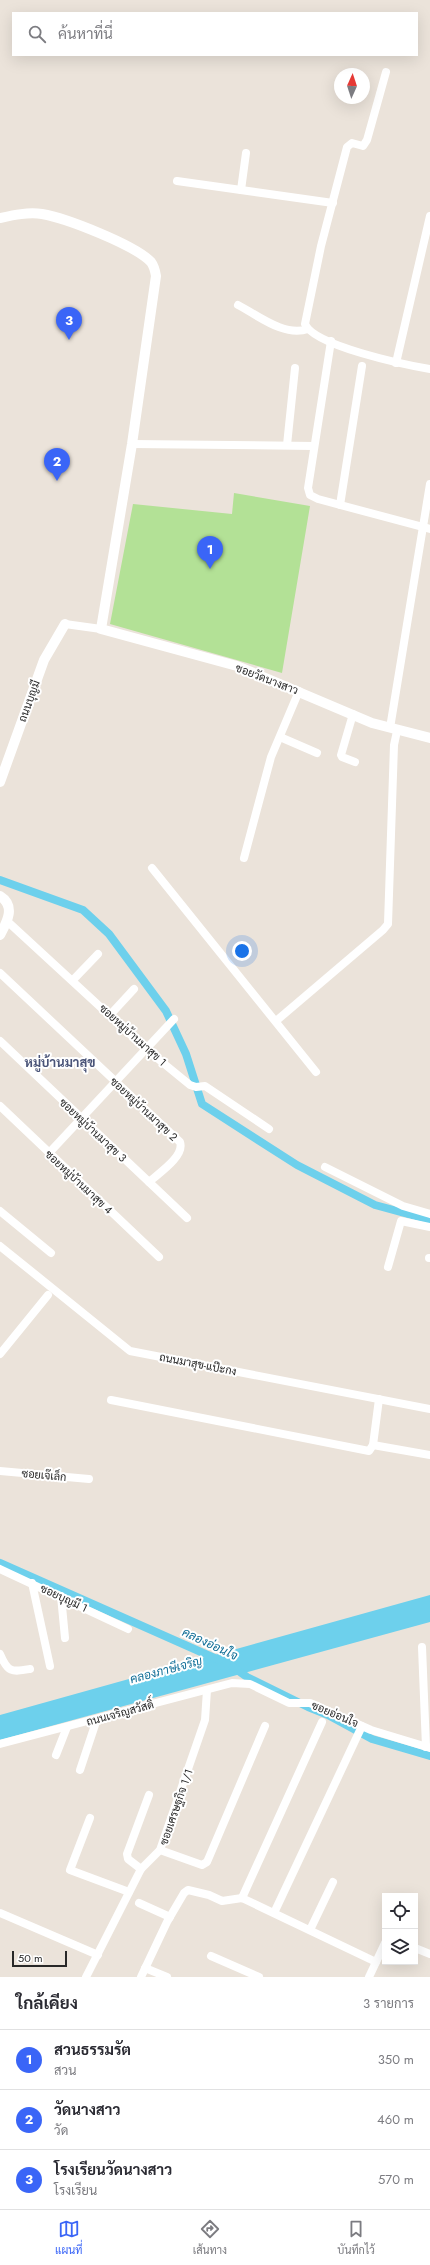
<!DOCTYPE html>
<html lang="th">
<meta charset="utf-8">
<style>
:root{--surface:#fff;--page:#f7f7f7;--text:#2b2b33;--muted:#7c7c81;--line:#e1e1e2;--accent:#3a65f7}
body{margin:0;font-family:Jost,Sarabun,sans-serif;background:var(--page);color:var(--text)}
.controls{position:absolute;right:12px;bottom:12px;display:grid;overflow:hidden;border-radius:0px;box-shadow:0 4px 16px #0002}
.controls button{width:36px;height:36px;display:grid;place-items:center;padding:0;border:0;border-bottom:1px solid var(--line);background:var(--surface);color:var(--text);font:20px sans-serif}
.compass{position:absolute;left:334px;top:68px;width:36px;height:36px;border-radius:50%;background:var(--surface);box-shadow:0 4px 16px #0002;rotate:3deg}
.scale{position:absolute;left:12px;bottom:10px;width:55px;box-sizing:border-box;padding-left:4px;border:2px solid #282828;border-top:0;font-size:11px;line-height:14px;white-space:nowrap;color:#282828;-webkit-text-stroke:3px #fff;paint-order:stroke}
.you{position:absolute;left:242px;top:951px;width:14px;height:14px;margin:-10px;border:3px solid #fff;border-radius:50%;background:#1a73e8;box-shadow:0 0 0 6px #1a73e833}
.badge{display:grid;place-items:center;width:26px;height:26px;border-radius:50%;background:var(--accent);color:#fff;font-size:13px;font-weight:700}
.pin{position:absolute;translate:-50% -33px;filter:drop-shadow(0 1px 2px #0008)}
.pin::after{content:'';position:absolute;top:21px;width:14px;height:12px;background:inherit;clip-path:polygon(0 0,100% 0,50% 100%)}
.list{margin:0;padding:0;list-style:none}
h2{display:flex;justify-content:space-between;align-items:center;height:52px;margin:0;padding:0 16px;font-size:17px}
h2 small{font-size:13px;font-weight:400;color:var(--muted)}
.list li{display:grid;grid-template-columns:26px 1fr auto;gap:12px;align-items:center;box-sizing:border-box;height:60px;padding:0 16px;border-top:1px solid var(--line)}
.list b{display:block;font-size:15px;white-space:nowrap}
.list p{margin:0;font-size:13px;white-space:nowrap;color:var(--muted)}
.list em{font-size:13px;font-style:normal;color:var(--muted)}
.icon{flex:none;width:22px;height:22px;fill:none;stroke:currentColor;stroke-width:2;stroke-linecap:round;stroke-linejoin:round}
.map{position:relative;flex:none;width:430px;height:1977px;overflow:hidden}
.search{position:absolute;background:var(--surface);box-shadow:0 4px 16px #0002;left:12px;right:12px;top:12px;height:44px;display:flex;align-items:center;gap:10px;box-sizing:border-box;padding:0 14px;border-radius:0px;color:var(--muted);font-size:15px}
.sheet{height:232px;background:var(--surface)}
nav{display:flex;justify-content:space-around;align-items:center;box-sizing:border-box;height:56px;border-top:1px solid var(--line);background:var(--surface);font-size:11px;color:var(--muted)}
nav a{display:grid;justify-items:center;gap:2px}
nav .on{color:var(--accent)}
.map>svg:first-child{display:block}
</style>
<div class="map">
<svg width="430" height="1977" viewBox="0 0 430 1977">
<rect width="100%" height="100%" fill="#ebe3da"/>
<path fill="#b3e196" d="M234 493 310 506 282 673 110 624 133 504 232 514Z"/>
<path fill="#6dd0ec" d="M430 1595V1622L0 1740V1715Z"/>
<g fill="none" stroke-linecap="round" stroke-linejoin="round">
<g stroke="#6dd0ec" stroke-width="8">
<path d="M0 880 83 910 109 934 166 1011 186 1054 202 1104 297 1165 375 1205 430 1220"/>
<path d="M0 1563 219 1660"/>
<path d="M233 1667 247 1677 308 1707 328 1715 372 1739 430 1756"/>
</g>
<g stroke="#fff" stroke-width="8">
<path d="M386 72 367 140 363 146 352 143 347 147 321 246 305 324C314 346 406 365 430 369"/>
<path d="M177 181 333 203"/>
<path d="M241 190 246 153"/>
<path d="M238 305C259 316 284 337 308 329"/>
<path d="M331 341 308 488 310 495 318 499 430 529"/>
<path d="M396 363 430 216"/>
<path d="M132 444 314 446"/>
<path d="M287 445 295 368"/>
<path d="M340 505 362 366"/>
<path d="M65 624 101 629"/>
<path d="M353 714 341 755 342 757 355 762"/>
<path d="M390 728 430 484"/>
<path d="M280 737 317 753"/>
<path d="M244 858 271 757 299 691"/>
<path d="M152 868 316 1072"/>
<path d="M7 921 146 1049 190 1085 196 1087 205 1086 269 1129"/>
<path d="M0 973 180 1142C185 1156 159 1173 149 1182"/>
<path d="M73 980 98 954"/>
<path d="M110 1015 134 989"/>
<path d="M276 1021 383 930 388 924 394 745 397 731"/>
<path d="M0 1041 187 1218"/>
<path d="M0 1106 159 1257"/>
<path d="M49 1153 174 1019"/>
<path d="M325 1167 403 1206 430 1214"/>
<path d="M0 1211 51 1253"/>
<path d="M0 1246 130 1351 430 1409"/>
<path d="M429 1258H430"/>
<path d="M388 1267 401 1221 430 1227"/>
<path d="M0 1354 48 1295"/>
<path d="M111 1400 369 1451 373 1445 379 1399"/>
<path d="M373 1445 430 1455"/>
<path d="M0 1471 89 1479"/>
<path d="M0 1569 128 1629"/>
<path d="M32 1583 50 1666"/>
<path d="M61 1596 65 1638"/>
<path d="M422 1647 426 1747"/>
<path d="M0 1654C8 1673 12 1672 30 1669"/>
<path d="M0 1744 232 1683 250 1684 289 1703H310L371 1730 430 1748"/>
<path d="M56 1755 67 1727"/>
<path d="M80 1770 97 1719"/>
<path d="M90 1818 70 1870 129 1892"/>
<path d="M160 1850 202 1865 207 1862 265 1726"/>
<path d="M141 1869 128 1859 127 1854 149 1795"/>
<path d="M242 1898 322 1722"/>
<path d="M139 1903 170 1917"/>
<path d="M0 1913 98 1955"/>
<path d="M274 1913 362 1726"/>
<path d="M310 1930 333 1882"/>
<path d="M415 1948 430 1954"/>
<path d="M211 1956 259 1977"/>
<path d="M145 1968 167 1977"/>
<path d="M86 1977 141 1869 160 1850 205 1720 207 1690"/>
<path d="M141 1977 167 1922 184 1893 188 1890 209 1895 222 1901 242 1898 376 1962"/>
<path d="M369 1977 385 1943"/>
</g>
<g stroke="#fff" stroke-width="10">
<path d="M0 218C14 215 28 212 42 214 66 218 135 245 151 262 154 266 155 270 156 276L132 444 101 629 237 666 372 723 430 738"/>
<path d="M0 782 44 660 65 624"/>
<path d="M0 896C16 906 7 922 0 935"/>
</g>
</g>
<g text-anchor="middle" stroke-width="4" stroke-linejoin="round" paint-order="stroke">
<g font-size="11" fill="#282828" stroke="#fff">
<text transform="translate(267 679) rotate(21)" y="4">ซอยวัดนางสาว</text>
<text transform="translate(29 701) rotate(-70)" y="4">ถนนบุญมี</text>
<text transform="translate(133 1035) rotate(42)" y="4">ซอยหมู่บ้านมาสุข 1</text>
<text transform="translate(144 1109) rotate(43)" y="4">ซอยหมู่บ้านมาสุข 2</text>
<text transform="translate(93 1130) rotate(43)" y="4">ซอยหมู่บ้านมาสุข 3</text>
<text transform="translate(79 1182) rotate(43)" y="4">ซอยหมู่บ้านมาสุข 4</text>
<text transform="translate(198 1364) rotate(11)" y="4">ถนนมาสุข-แป๊ะกง</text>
<text transform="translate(44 1475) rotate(5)" y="4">ซอยเจ๊เล็ก</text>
<text transform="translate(64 1598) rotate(25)" y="4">ซอยบุญมี 1</text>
<text transform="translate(120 1713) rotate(-15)" y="4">ถนนเจริญสวัสดิ์</text>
<text transform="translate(335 1714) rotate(23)" y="4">ซอยอ่อนใจ</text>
<text transform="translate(176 1807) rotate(-71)" y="4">ซอยเศรษฐกิจ 1/1</text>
</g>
<g font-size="12" font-style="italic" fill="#0f6d96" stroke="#fff">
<text transform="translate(210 1644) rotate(25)" y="4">คลองอ่อนใจ</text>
<text transform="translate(166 1670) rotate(-15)" y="4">คลองภาษีเจริญ</text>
</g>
<g font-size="13" font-weight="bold" fill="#4a5478" stroke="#fff">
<text x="60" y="1067">หมู่บ้านมาสุข</text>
</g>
</g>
</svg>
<div class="controls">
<button><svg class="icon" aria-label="locate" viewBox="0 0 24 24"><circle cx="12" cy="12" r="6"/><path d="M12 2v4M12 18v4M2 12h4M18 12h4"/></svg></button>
<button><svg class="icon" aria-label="layers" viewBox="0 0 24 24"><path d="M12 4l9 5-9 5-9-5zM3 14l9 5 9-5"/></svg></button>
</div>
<svg class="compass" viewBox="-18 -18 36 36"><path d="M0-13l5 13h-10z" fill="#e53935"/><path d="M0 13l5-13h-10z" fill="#7c7c81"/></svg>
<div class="scale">50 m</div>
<div class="you"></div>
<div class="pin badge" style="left:210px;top:569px">1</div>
<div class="pin badge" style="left:57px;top:481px">2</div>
<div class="pin badge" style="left:69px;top:340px">3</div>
<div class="search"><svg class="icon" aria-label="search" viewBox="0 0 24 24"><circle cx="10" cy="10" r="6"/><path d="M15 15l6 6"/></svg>ค้นหาที่นี่</div>
</div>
<section class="sheet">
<h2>ใกล้เคียง<small>3 รายการ</small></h2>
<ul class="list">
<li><span class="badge">1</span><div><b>สวนธรรมรัต</b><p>สวน</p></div><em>350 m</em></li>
<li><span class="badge">2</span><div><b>วัดนางสาว</b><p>วัด</p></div><em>460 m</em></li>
<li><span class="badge">3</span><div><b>โรงเรียนวัดนางสาว</b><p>โรงเรียน</p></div><em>570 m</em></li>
</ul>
</section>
<nav>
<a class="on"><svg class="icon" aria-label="map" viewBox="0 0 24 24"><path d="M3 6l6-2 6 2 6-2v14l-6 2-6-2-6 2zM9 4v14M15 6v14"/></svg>แผนที่</a>
<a><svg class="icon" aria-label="directions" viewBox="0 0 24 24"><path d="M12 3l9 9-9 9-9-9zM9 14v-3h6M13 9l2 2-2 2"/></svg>เส้นทาง</a>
<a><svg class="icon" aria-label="saved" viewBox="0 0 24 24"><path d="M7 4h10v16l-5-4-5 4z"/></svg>บันทึกไว้</a>
</nav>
